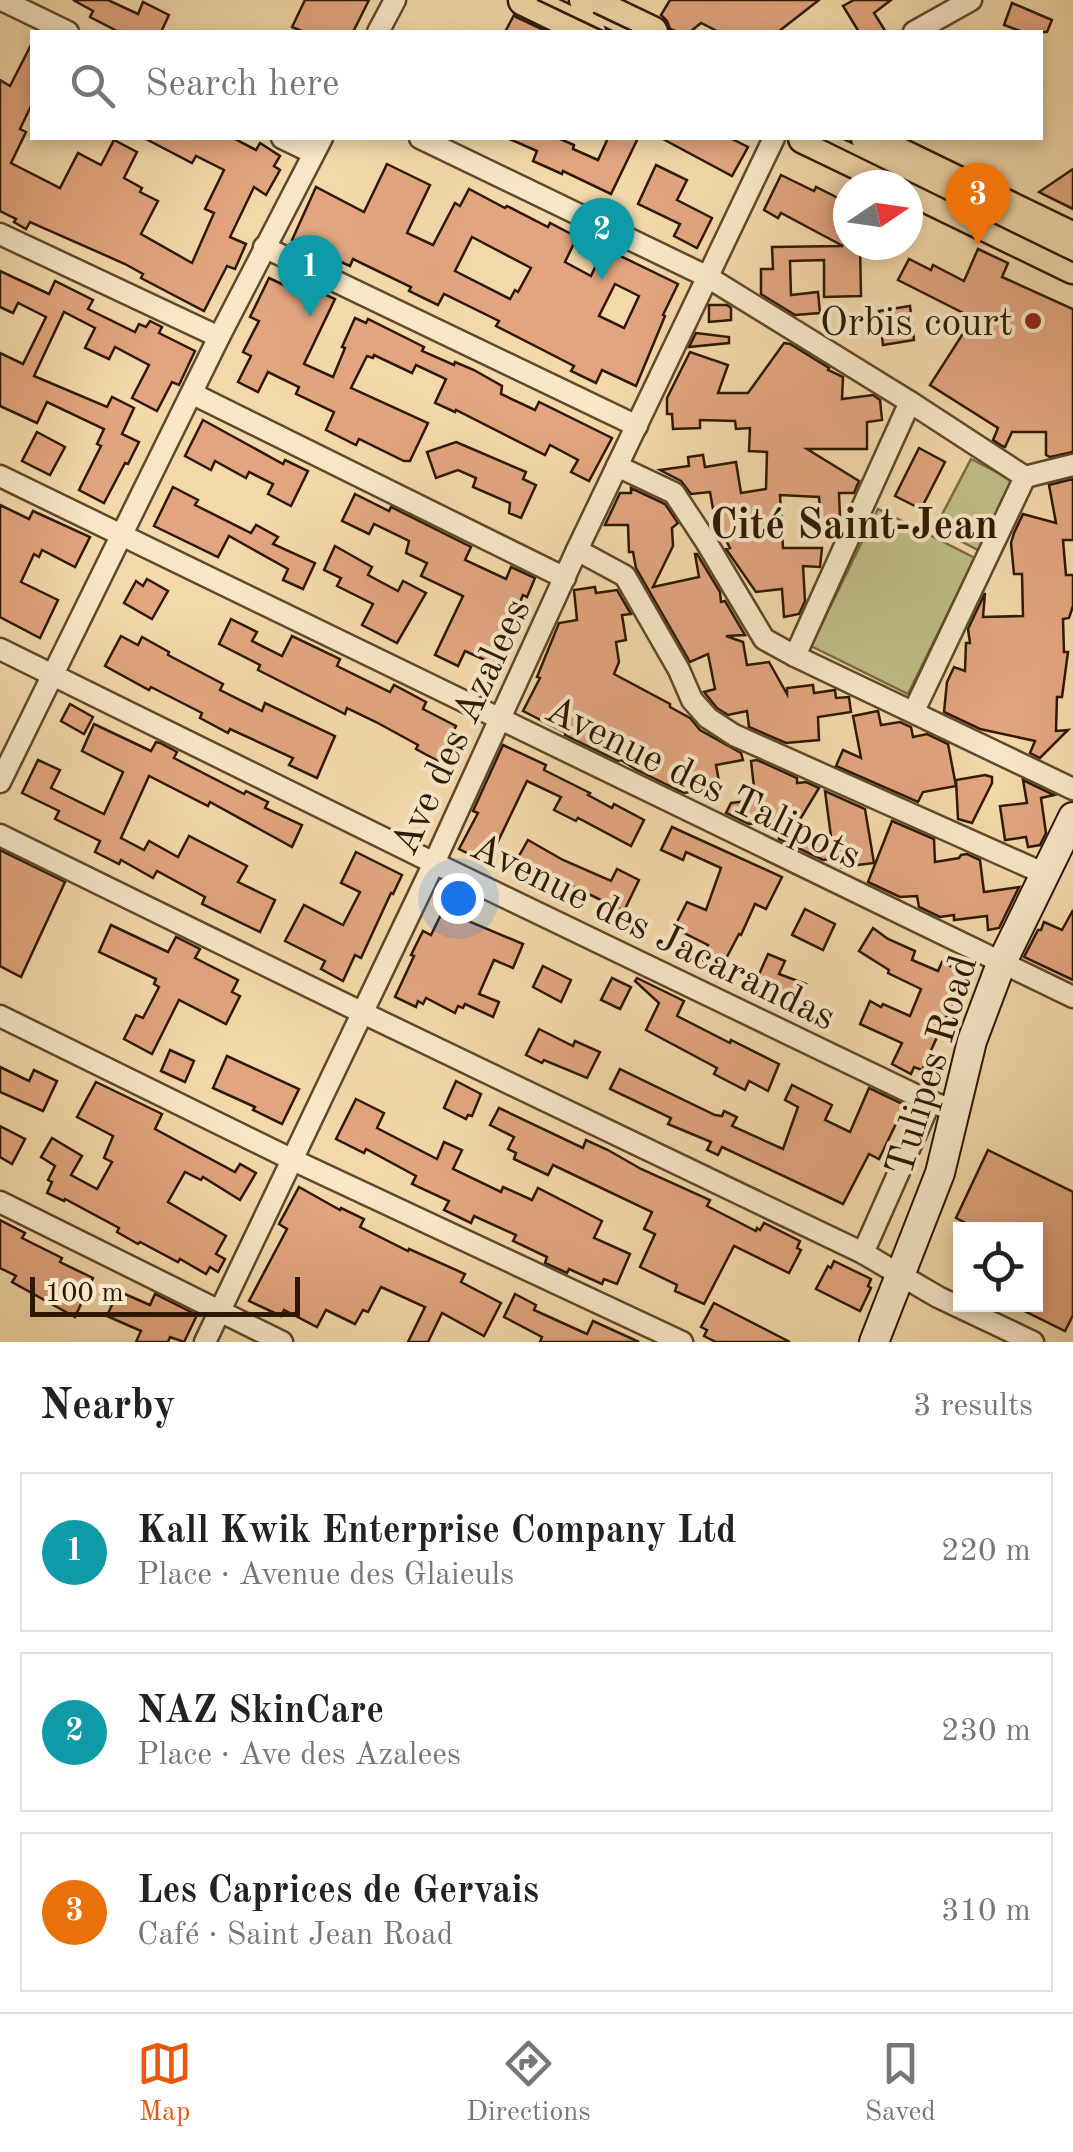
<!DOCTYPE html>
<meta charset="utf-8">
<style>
:root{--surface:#fff;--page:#f6f6f6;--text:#222;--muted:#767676;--line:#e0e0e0;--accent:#ea580c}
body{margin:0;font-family:"Old Standard TT",serif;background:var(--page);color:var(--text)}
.controls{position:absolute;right:30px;bottom:30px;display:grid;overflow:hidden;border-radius:0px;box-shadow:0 5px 15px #0003}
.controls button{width:90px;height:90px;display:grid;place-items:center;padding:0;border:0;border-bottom:2px solid var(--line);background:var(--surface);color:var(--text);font:50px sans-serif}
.compass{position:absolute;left:833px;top:170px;width:90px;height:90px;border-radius:50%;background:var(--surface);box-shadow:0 5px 15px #0003;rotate:77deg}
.scale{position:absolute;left:30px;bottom:25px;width:270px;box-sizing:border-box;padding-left:10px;border:5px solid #2e1900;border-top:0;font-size:28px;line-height:35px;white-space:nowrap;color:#2e1900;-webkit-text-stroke:8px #f7e6c7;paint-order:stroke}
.you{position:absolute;left:458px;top:898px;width:35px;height:35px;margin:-25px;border:8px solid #fff;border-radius:50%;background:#1a73e8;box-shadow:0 0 0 15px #1a73e833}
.badge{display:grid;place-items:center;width:65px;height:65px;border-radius:50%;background:var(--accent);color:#fff;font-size:32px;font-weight:700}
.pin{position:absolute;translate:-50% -82px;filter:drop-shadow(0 2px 5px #0008)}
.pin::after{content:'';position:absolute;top:52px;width:35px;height:30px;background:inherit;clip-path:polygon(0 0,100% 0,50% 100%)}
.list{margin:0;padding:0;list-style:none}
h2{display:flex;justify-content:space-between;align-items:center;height:130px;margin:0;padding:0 40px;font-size:42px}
h2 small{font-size:32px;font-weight:400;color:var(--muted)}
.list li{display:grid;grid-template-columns:65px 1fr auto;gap:30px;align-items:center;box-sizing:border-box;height:160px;margin:0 20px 20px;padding:0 20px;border:2px solid var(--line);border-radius:0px}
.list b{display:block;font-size:38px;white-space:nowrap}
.list p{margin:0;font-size:32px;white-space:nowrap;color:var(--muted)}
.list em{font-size:32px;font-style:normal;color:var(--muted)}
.icon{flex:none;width:55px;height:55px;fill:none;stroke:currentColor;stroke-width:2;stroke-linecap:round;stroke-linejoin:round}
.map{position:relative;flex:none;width:1073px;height:1342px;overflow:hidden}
.search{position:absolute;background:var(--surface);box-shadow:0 5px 15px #0003;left:30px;right:30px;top:30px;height:110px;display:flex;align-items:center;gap:25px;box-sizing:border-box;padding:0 35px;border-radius:0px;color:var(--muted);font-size:38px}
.sheet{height:670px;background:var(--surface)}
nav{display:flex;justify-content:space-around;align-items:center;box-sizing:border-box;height:140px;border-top:2px solid var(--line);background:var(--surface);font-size:28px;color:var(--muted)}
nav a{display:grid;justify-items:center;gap:5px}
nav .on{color:var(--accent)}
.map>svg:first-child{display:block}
</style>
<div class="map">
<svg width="1073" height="1342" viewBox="0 0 1073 1342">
<rect width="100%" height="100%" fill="#f3d8a9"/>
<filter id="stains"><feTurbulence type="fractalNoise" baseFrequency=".002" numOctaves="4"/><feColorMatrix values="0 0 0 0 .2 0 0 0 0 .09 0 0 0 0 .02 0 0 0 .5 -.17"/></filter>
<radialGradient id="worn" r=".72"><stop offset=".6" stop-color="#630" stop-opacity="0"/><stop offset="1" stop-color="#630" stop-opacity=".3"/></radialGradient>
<g fill="#bfbe85" stroke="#766c42" stroke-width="2.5">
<path d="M971 459 1016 482 980 551 935 528Z"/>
<path d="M878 509 975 558 908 694 811 646Z"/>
</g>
<g fill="#e2a57f" stroke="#2e1900" stroke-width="2.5" fill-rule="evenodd">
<path d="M73 0H108L138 14 143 2 169 15 161 32H119L90 17 93 11Z"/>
<path d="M305 0H369L353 32H304L292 27Z"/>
<path d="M670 0H819L778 32H719L701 23 690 32H677L670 29 667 21 661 15Z"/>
<path d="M854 0H891L874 13 886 32H859L843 6Z"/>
<path d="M1012 3 1052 20 1047 32H1023L1004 25Z"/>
<path d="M514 15 516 17 548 32H505Z"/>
<path d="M32 43V104L20 129 26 132 11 163 60 188 78 153 101 165 114 140 137 152 124 178 142 188 140 192 158 201 141 234 192 263 214 213 205 209 224 170 196 156 192 163 144 138H233L256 150 260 143 280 156 274 166 280 170 266 195 254 187 230 237 246 244 235 269 227 266 204 311 141 278 143 274 125 264 30 222 26 229 14 222 16 219 0 211V80L10 86Z"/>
<path d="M507 138H558L574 145 573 149 598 160 608 138H638L611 194 563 171 562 174 533 161 537 151Z"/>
<path d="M661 138H730L748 147 732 176Z"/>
<path d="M387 164 430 185 407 233 433 245 455 203 460 206 469 189 505 208 507 206 548 227 550 223 577 237 565 262 591 276 604 248 678 284 663 315 665 316 636 386 602 370 596 383 571 371 574 366 496 326 499 321 444 294 438 305 409 291 411 287 353 259 350 266 292 240 316 187 364 212ZM472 237 531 268 518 292 515 290 510 299 455 271ZM615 284 639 296 624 328 599 316Z"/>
<path d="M656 165 687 180 677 200 712 218 697 248 674 236 680 224 638 204Z"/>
<path d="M1073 169V209L1039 192Z"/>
<path d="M781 175 814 191 816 187 848 203V245H860L861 296 824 297V260L790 261 791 295 818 292 820 313 795 315 761 294V269H773L772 247 843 246 781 213 778 218 764 210Z"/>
<path d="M978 249 1008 263 1002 277 1073 309V452L1050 457 1046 455V432H1012L1005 447 1002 446 993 440 998 428 930 385 973 318 898 280 909 259 931 270 933 265 964 281Z"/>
<path d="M0 271 49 294 55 281 93 300 88 309 135 332 139 324 146 327 150 321 162 327 159 333 195 351 179 385 172 382 157 411 132 398 149 365 115 347 109 359 85 348 95 328 64 312 34 376 107 407 112 397 134 408 122 434 139 442 128 464 125 463 104 503 79 490 101 446 97 444 104 429 47 402 37 423 0 406V353L23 364 46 317 18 303 13 313 0 307Z"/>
<path d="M269 278 305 295 309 287 335 299 304 364 333 377 345 348 342 347 355 318 366 323 368 319 424 347 422 351 454 365 455 362 474 370 502 386 501 394 535 410 539 402 612 438 589 481 571 472 578 460 550 445 545 455 456 410 455 412 435 403 446 379 416 365 412 373 374 355 373 358 367 356 351 388 428 423 410 461H404L359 439 356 445 326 430 334 412 296 394 299 387 268 372 258 392 238 382 251 356 243 352 259 321 250 317Z"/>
<path d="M709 305H727L731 308V320L709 322Z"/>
<path d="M910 306 914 340 883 345 879 311Z"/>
<path d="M696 333 729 337V343L689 347Z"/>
<path d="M784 343 790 344 829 368 828 370 843 377 842 399 873 395 880 400 882 420 867 422V449H807L859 481 854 493H839L840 518 821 520 819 497 780 495 783 548H822L820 567 803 566 805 601 799 614 784 617 782 589 756 592 726 549 730 548 715 520 710 492 691 494 681 481 660 470 689 466 688 457 703 455 705 467 736 462 741 493 766 489 767 452 749 451 750 428 736 429 735 421 700 420V428L673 429 672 414H667V398L690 352 728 365 718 393H748Z"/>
<path d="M203 420 283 464 285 460 308 471 291 506 268 494 273 484 249 472 246 478 215 461 211 470 185 456Z"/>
<path d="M37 432 65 447 50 475 22 461Z"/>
<path d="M456 442 526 472 523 479 536 485 521 518 509 513 510 503 473 487 476 478 458 470 436 478 427 452Z"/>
<path d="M919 448 945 462 921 509 895 496Z"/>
<path d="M1073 479V540H1063L1066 575H1073V606L1069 618 1063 619 1064 652H1068L1062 697H1057L1056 731 1068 730 1040 758 1030 753 1035 741 980 729 944 712 947 682 954 667 965 671 966 643H970L968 629 985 593 983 617 1023 616 1022 574H1014L1011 543 1014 533 1023 514 1056 523 1049 485Z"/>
<path d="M173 487 198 500 195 505 251 533 256 525 278 537 273 544 315 563 303 589 283 580 288 569 229 536 218 557 154 526Z"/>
<path d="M631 488 665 504 678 523 672 528 673 546 653 587 699 577 695 554H697L720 592 721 602 725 601 745 635 726 636 743 642 747 665 769 662 787 694V688L813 685 814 693 835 690 836 698 849 697 851 712 818 717 819 740 786 743 749 727 747 711 728 715 717 708 704 692 715 689 708 654 690 662 636 568 633 552H629L628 525H605L620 493H631Z"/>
<path d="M355 494 389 511 391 507 471 547 465 560 506 579 511 567 535 578 527 597 523 595 494 664 465 651 458 666 435 655 463 596 421 576 427 563 406 553 409 541 374 524 369 534 342 521Z"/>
<path d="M0 505 29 519 33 511 90 537 75 567 42 550 39 557 34 554 21 582 58 600 40 638 0 617Z"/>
<path d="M335 546 372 567 368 575 398 591 403 581 426 593 397 643 362 625 373 604 337 586 341 578 324 570Z"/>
<path d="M147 579 168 591 152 619 124 603 136 581 143 586Z"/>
<path d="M595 587 596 593 617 590 631 614 622 615 626 640 616 642 619 662 614 674 670 704V707L690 718 700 730 741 753 743 760 716 765 720 787 684 793 637 770 621 760 618 761 565 735 566 733 523 711 540 678 537 677 559 623 577 620 574 590Z"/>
<path d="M231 619 257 632 252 641 282 656 292 636 340 659 337 666 390 692 394 685 426 702 423 709 456 726 438 761 416 749 418 745 376 722 347 708 345 714 258 670 260 665 219 644Z"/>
<path d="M121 636 138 645 142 637 169 652 168 655 223 684 220 690 262 711 265 703 335 736 317 778 289 765 293 758 230 729 228 733 200 718 202 713 151 687 149 690 105 666Z"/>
<path d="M70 704 93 717 84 734 61 721Z"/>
<path d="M878 711 881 725 900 722 911 727 913 737 927 734 948 744 956 786 923 792 918 802 836 766 843 750 861 758 853 716Z"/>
<path d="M94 724 151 751 156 742 160 743 177 752 174 758 244 794 246 791 268 802 265 808 302 825 292 847 210 802 208 806 149 776 121 838 144 850 149 841 178 857 189 836 247 866 238 882 275 900 260 932 202 904 205 897 157 871 153 878 121 860 119 864 95 852 100 841 55 819 59 811 22 793 38 760 60 770 51 788 104 814 123 772 82 751Z"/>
<path d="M503 745 546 765 544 770 590 793 588 795 612 808 614 804 644 820 631 846 578 818 576 821 554 810 561 797 527 781 491 856 478 849 473 856 459 849 478 813 473 811Z"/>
<path d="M757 760 797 778V783L806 782 819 788 793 831 812 847 832 844 825 791 865 809 874 863 841 867 840 858 823 860 779 839 777 822 749 824 726 813 731 803 748 801 754 787 751 761Z"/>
<path d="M985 775 992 777V783L972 823 958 819 956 780Z"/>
<path d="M1023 780 1054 795 1041 798 1046 833 1040 845 1028 847 1026 837 1005 840 1000 806 1027 803Z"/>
<path d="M892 821 934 839 935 862 959 858 961 855 967 854 980 860 984 892 1019 887 999 928 988 930 987 916 954 920V915L940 917 919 907 917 896 900 897 868 882Z"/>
<path d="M672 827 782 877 766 909 755 904 741 935 739 934 720 970 701 959 708 945 674 928 687 902 706 910 721 868 686 852 683 860 661 850Z"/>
<path d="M528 840 563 860 611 881 617 869 639 880 624 911 553 877 550 883 515 863Z"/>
<path d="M0 850 65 882 21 977 0 966Z"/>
<path d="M356 852 402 875 393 894 391 893 361 958 355 955 343 981 321 969 325 961 285 941 304 905 343 925 360 892 341 883Z"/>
<path d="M450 896 468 905 467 907 474 910 468 921 523 944 513 968 494 960 479 994 499 1002 493 1017 465 1004 463 1008 458 1006 455 1013 426 998 423 1004 418 1001 416 1007 395 997 414 956 411 955 423 931 431 935Z"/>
<path d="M805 909 835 924 823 950 792 935Z"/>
<path d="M1073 910V980L1024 957 1038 930H1041L1044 922 1062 930Z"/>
<path d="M111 925 168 952 176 937 200 949 195 958 238 980 232 992 240 996 226 1024 179 1000 152 1054 124 1039 136 1015 143 1018 159 987 154 984 156 979 99 952Z"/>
<path d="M873 928 888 939 915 951 912 960 938 971 942 962 966 974 922 1070 914 1067 911 1074 892 1064 902 1043 860 1024 870 1001 881 1007 883 1004 910 1016 921 989 888 973 889 970 859 951Z"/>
<path d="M768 954 785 961 779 974 806 984 794 1009 777 1002 779 998 754 986Z"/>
<path d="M543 966 571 980 561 1002 533 987Z"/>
<path d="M612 978 631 987 620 1009 601 1000Z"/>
<path d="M637 978 684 1001 677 1016 730 1043 731 1040 779 1064 768 1091 749 1081 745 1090 714 1074 717 1068 646 1030 659 1003 635 981Z"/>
<path d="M539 1029 573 1046 575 1041 600 1052 587 1078 544 1060 542 1063 526 1055Z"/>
<path d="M170 1050 194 1061 185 1082 161 1071Z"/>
<path d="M227 1056 299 1089 282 1124 253 1110 255 1107 213 1088Z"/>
<path d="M0 1067 29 1081 34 1070 57 1081 43 1111 0 1092Z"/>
<path d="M620 1069 715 1115 722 1116 724 1111 737 1117 732 1126 783 1149 798 1107 785 1100 792 1085 832 1105 825 1120 850 1132 869 1088 905 1105 879 1159 869 1154 843 1204 722 1147 718 1155 707 1150 711 1142 668 1124 671 1118 610 1089Z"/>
<path d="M456 1081 481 1094 472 1116 468 1115 466 1119 444 1108Z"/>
<path d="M96 1082 162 1114 155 1129 235 1172 240 1164 256 1173 240 1200 203 1177 201 1180 185 1172 168 1202 226 1236 216 1254 225 1259 218 1272 210 1267 206 1274 180 1259 178 1262 140 1242 138 1244 117 1232 119 1228 65 1199 64 1201 47 1193 52 1182 48 1180 55 1166 41 1157 52 1138 82 1156 71 1175 97 1189 112 1162 104 1158 113 1136 77 1117Z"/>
<path d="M356 1099 384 1113 377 1128 437 1159 444 1142 462 1150 453 1169 501 1192 503 1187 532 1200 538 1188 602 1221 594 1238 630 1254 617 1284 604 1279 602 1284 569 1269 567 1273 545 1263 547 1257 513 1241 516 1235 474 1216 471 1223 444 1210 449 1201 412 1184 416 1176 366 1149 364 1153 336 1139Z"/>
<path d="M499 1108 583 1148 586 1140 608 1150 641 1169 710 1200 707 1206 756 1231 757 1228 760 1230 764 1223 800 1241 797 1248 801 1250 789 1273 734 1246 704 1304 675 1291 677 1285 640 1267 655 1234 644 1229 652 1212 553 1165 548 1175 514 1159 516 1153 508 1149 514 1137 490 1125Z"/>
<path d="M0 1126 25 1139 12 1164 0 1157Z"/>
<path d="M988 1150 1073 1192V1315L1065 1331 1010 1304H1036V1230H980L956 1218Z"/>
<path d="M299 1187 340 1210 341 1208 364 1219 360 1227 408 1251 409 1249 465 1274 461 1282 501 1303 484 1336 442 1313 428 1342H408L425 1307 381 1287 368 1312 363 1310 355 1324 326 1310 317 1327 284 1310 281 1316 249 1301 287 1229 279 1224Z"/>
<path d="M0 1220 25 1233 22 1238 62 1258 60 1262 93 1278 75 1317 12 1282 16 1276 0 1268Z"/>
<path d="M834 1261 871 1279 868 1286 871 1288 860 1311 816 1289 828 1266 831 1268Z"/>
<path d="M118 1291 150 1305 155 1294 197 1315 184 1342 170 1337 168 1342H136L141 1331 107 1316Z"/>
<path d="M515 1294 536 1305 534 1310 587 1334 593 1321 639 1342H540L542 1337 504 1317Z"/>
<path d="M714 1303 790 1342H716L704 1336 707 1330 701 1327Z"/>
</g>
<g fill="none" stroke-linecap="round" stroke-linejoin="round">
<g stroke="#5f492a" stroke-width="25">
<g id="minor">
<path d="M2 0 68 32"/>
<path d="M378 32 395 0"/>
<path d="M914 32 971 0"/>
<path d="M282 138 313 153"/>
<path d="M420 138 706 276 910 402 1025 477 1073 465"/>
<path d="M0 234 219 337"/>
<path d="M264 247 637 426"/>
<path d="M193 394 565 578"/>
<path d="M617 466 674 493 705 540 764 639 795 656 1073 789"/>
<path d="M0 476 1073 997"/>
<path d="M577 550 625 576 679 670 692 700 708 718 734 735 1045 874"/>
<path d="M0 649 434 863 930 1102 956 1110"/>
<path d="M795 656 910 402"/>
<path d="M914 711 1025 477"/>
<path d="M0 782 219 337 322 138"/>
<path d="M0 835 363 1013 863 1253 938 1297 1033 1342"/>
<path d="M0 1016 293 1160 682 1342"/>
<path d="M0 1202 282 1342"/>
<path d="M863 1253 930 1102"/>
<path d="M205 1342 434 863 577 550 774 138"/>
</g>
</g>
<g stroke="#2e1900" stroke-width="32">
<path id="secondary" d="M874 1342 940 1173 972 1041 1001 964 1073 817"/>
</g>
<g stroke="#2e1900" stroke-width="35">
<g id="primary">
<path d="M524 0 590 32"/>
<path d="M585 0 652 32"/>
<path d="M804 138 902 185"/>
<path d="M867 138 1073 238"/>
<path d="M908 188 1073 268"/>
</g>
</g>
<use href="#minor" stroke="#f7e6c7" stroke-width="20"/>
<use href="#secondary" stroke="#f7e6c7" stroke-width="28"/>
<use href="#primary" stroke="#f3d8a9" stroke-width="30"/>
<g stroke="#2e1900" stroke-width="2.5">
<path d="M538 0 605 32"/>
<path d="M594 13 634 32"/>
<path d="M820 138 1073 262"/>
</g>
</g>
<circle fill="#8f2418" stroke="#f7e6c7" stroke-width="4" cx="1033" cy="321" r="10"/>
<g text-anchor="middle" stroke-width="8" stroke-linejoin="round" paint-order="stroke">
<g font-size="40" fill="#2e1900" stroke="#f7e6c7" text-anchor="end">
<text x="1013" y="335">Orbis court</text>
</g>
<g font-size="40" fill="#2e1900" stroke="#f7e6c7">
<text transform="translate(459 726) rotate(-65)" y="14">Ave des Azalees</text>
<text transform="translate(704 781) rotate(26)" y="14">Avenue des Talipots</text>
<text transform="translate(654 930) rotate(26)" y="14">Avenue des Jacarandas</text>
<text transform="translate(930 1065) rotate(-73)" y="14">Tulipes Road</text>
</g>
<g font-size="42" font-weight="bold" fill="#2e1900" stroke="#f7e6c7">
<text x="854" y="538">Cité Saint-Jean</text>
</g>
</g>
<rect width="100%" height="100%" filter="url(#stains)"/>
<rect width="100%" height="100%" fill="url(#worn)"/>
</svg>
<div class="controls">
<button><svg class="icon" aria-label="locate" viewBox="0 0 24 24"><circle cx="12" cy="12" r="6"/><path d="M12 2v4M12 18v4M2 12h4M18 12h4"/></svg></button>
</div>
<svg class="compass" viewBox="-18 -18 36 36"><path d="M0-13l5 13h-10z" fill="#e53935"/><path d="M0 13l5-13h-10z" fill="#767676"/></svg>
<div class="scale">100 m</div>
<div class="you"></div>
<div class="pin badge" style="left:310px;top:317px;background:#0f9aa8">1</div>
<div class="pin badge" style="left:602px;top:280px;background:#0f9aa8">2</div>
<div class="pin badge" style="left:978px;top:245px;background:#e8710a">3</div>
<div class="search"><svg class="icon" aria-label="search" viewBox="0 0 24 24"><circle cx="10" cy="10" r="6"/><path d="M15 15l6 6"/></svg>Search here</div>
</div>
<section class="sheet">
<h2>Nearby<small>3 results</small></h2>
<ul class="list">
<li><span class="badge" style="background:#0f9aa8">1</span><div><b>Kall Kwik Enterprise Company Ltd</b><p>Place · Avenue des Glaieuls</p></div><em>220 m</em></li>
<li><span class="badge" style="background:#0f9aa8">2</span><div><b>NAZ SkinCare</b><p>Place · Ave des Azalees</p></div><em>230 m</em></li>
<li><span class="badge" style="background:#e8710a">3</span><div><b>Les Caprices de Gervais</b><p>Café · Saint Jean Road</p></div><em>310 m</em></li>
</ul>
</section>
<nav>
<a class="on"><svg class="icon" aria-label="map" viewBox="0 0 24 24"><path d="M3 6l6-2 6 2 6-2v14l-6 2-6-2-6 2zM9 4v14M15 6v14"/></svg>Map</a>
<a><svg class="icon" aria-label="directions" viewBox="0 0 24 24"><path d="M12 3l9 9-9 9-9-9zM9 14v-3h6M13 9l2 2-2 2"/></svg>Directions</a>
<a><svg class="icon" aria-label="saved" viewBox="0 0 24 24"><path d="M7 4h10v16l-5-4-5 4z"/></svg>Saved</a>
</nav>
